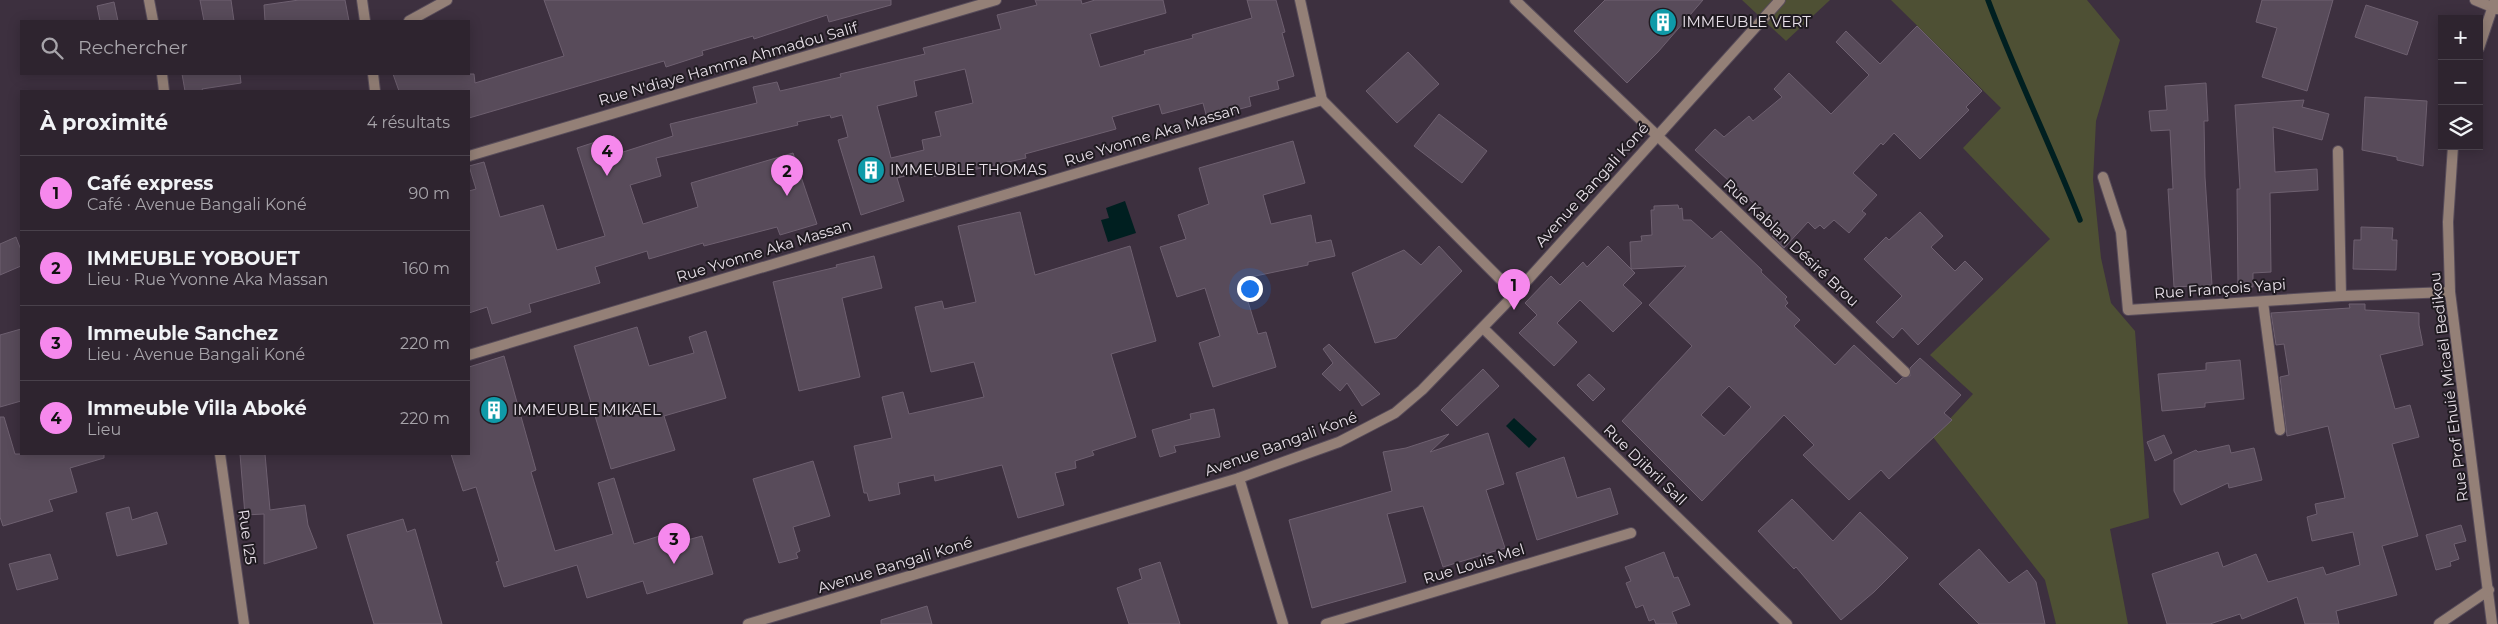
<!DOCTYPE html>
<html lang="fr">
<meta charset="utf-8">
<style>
:root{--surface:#2e242f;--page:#3a303b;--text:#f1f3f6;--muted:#a7a4aa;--line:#49414b;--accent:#f688ed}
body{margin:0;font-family:Montserrat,sans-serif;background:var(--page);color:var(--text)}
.controls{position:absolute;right:15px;top:15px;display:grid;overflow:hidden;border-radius:0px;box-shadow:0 2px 12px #0003}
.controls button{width:45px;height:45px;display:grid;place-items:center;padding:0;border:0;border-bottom:1px solid var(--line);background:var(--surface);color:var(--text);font:25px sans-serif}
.you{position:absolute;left:1249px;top:288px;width:18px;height:18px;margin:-12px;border:4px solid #fff;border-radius:50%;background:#1a73e8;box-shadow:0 0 0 8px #1a73e833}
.badge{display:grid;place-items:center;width:32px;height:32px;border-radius:50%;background:var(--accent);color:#111;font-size:16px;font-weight:700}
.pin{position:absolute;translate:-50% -41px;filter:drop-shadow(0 1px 2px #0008)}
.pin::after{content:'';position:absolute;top:26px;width:18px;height:15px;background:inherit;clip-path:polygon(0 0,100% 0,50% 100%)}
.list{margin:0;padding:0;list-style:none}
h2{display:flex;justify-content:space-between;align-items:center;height:65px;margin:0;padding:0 20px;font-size:21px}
h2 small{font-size:16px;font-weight:400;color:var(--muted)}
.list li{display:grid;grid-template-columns:32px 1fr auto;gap:15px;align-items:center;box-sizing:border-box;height:75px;padding:0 20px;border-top:1px solid var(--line)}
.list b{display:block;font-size:19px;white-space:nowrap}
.list p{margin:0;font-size:16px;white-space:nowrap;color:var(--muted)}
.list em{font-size:16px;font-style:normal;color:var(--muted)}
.icon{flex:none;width:28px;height:28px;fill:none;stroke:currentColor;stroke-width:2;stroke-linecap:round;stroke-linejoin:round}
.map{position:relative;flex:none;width:2498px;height:624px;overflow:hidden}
.search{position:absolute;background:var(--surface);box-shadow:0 2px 12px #0003;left:20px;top:20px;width:450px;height:55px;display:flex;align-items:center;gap:12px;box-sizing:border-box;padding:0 18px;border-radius:0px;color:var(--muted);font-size:19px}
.panel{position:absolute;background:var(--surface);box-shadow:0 2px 12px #0003;left:20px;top:90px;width:450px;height:365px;border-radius:0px}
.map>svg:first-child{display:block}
</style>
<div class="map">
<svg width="2498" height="624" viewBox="0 0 2498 624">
<rect width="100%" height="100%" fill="#3d303f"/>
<g fill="#4e5034">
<path d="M1742 0H1830L1786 41Z"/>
<path d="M1891 0H2087L2120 40 2096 121 2093 180 2101 258 2111 303 2135 331 2149 518 2110 529 2128 624H2056L2045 580 1933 437 1973 394 1930 355 2050 239 1963 148 2001 108Z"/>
</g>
<g fill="#001f20">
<path d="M1125 201 1136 233 1108 242 1101 220 1109 218 1106 208Z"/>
<path d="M1514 418 1537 439 1529 448 1506 426Z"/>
</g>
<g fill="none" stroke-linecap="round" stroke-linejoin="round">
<path stroke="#001f20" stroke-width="5.5" d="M1988 0C2016 75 2051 146 2080 220"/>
</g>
<g fill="#584b5a" stroke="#6e6070" fill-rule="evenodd">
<path d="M200 0H231L234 21H204Z"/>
<path d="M299 0H345L349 21H265L264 5Z"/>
<path d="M544 0H891V5L829 22 827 15 754 39 753 36 702 51 703 55 666 67 664 61 469 118V91H399L393 74H474L475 83 564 56Z"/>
<path d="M1035 0H1081L1082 4 1095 0H1163L1166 13 1090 34 1100 67 1145 54 1144 51 1193 38 1192 35 1252 18 1247 0H1276L1285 32 1282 33 1294 76 1277 81 1279 89 1249 97 1251 106 1207 118 1203 103 1162 114 1159 104 1112 117 1116 129 1025 154 1026 158 959 173V171L931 177 929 170 897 178 904 201 861 215 838 140 848 137 842 115 831 118 830 115 797 122 798 125 656 158 661 176 630 185 643 224 698 207 691 183 793 153 817 224 780 235 777 227 704 246 703 243 649 259 647 251 595 267 600 283 529 304 531 312 492 324 487 307 469 313V191L476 189 469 166 484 162 500 217 543 205 557 250 605 236 577 148 614 136 620 153 673 136 670 124 757 103 753 87 777 82 780 91 841 77 840 74 925 54 923 48 1001 29 997 15 1037 5ZM965 69 973 103 935 112 941 136 922 140 924 150 891 158 877 106 917 96 914 81Z"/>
<path d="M1605 0H1703L1658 52 1627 83 1574 31Z"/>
<path d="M2262 0H2333L2307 91 2262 77 2277 28 2256 22Z"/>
<path d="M114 2 118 21H100L97 6Z"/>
<path d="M2366 5 2418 22 2407 55 2355 37Z"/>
<path d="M1917 26 1982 91 1966 107 1969 110 1920 159 1894 133 1883 145 1881 143 1853 173 1877 195 1862 211 1866 214 1849 233 1834 220 1824 229 1820 225 1815 229 1808 222 1784 248 1772 236 1776 233 1760 218 1764 213 1695 150 1715 129 1724 137 1749 116 1753 121 1782 97 1774 89 1789 73 1831 114 1869 75 1836 42 1846 31 1880 64Z"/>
<path d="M1408 52 1439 84 1397 123 1366 91Z"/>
<path d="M182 74H240L241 83 202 89 203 91H185Z"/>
<path d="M2206 83 2208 121H2204L2205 177 2212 285 2174 287 2168 189H2173L2170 130 2151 131 2149 111 2167 110 2165 86Z"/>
<path d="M2365 97 2427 101 2423 166 2397 160V157L2362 150Z"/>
<path d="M2304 100 2302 107 2329 114 2322 140 2273 127 2275 172 2317 169 2318 190 2270 193 2271 272 2253 273V287H2238L2237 189H2240L2235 105Z"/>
<path d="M1439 114 1487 151 1462 183 1414 146Z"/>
<path d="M1293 141 1305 183 1263 195 1271 224 1311 215 1316 243 1331 240 1335 256 1308 262V265L1241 279 1258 334 1266 332 1276 367 1213 387 1199 343 1220 336 1205 288 1177 297 1160 247 1186 239 1178 215 1209 204 1199 168Z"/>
<path d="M1678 205 1679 209 1682 208 1683 220H1691L1712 239 1721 231 1762 270 1761 272 1787 297 1785 299 1788 303 1785 306 1800 320 1794 326 1835 365 1854 345 1896 384 1902 378 1910 376V368L1920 358 1961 395 1944 413 1952 420 1889 479 1881 470 1849 500 1803 455 1814 445 1784 415 1702 501 1622 421 1692 346 1649 305 1686 266 1631 269 1630 242 1642 241 1641 236 1652 235 1651 210H1654V206ZM1729 386 1751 407 1724 436 1701 415Z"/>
<path d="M1020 212 1035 275 1130 246 1156 341 1111 354 1136 437 1092 451 1094 455 1075 461 1076 468 1055 473 1064 505 1018 518 1002 465 935 481 934 475 898 483 900 494 869 501 867 493H864L854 446 892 438 882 397 903 392 909 414 984 397 974 362 931 372 915 307 942 301 944 309 976 302 958 226Z"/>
<path d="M1920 212 1943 236 1931 247 1955 271 1965 261 1983 279 1918 345 1902 328 1893 338 1876 322 1902 296 1864 259 1886 237 1889 240Z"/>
<path d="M2361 227 2393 228 2392 240H2397L2396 270 2353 269 2354 240H2361Z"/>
<path d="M16 237 21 250V266L0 275V244Z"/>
<path d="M1439 246 1462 271 1396 338 1375 343 1352 273 1404 250 1421 265Z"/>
<path d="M1608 246 1635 273 1623 285 1642 303 1613 332 1580 300 1557 323 1577 342 1554 366 1519 333 1537 315 1525 303 1551 276 1560 285 1583 262 1587 267Z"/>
<path d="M874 256 882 288 842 298 860 377 799 391 773 282 837 267 836 265Z"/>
<path d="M2349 304H2365V310L2419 313V325L2423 345 2380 355 2395 409 2410 405 2419 437 2392 444 2418 536 2382 546 2397 595 2336 611 2339 624H2305L2297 597 2242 619 2240 614 2210 624H2167L2152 574 2218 552 2223 567 2256 554 2268 582 2323 567 2326 575 2360 565 2353 532 2312 541 2307 517 2317 514 2315 504 2345 498 2328 426 2287 436 2280 377 2289 375 2284 344 2276 345 2271 313 2350 308Z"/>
<path d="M637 327 649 366 694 353 689 337 706 331 726 398 664 416 675 450 611 469 574 346Z"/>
<path d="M21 329V401L0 407V335Z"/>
<path d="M1329 344 1340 355 1380 394 1362 406 1347 383 1340 391 1322 374 1333 363 1323 349Z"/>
<path d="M504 356 536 470 531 472 555 551 613 534 598 483 614 478 634 544 666 534 669 545 702 536 713 574 647 594 643 581 587 598 577 565 504 587 496 562 499 561 476 487 463 491 451 454H469V367Z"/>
<path d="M2240 360 2244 399 2205 403V407L2162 411 2158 374 2206 370V363Z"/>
<path d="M1483 369 1499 386 1457 426 1441 410Z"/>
<path d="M1589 374 1605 389 1593 401 1577 385Z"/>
<path d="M1214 409 1220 437 1174 446 1176 452 1160 457 1152 430 1191 419 1190 414Z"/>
<path d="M0 417H4L15 454H104V458L70 468 77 492 49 500 53 511 3 526 0 517Z"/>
<path d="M1488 433 1504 484 1486 490 1505 548 1443 567 1423 506 1387 514 1406 582 1312 608 1289 520 1392 491 1383 452 1406 448 1449 434 1430 452Z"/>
<path d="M2164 435 2172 453 2155 461 2147 442Z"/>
<path d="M2229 445 2231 453 2254 448 2262 480 2229 488 2228 483 2181 505 2174 491V460L2196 450 2198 452Z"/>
<path d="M240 454H265L270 510 305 505 308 525 317 548 264 564V514L245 515Z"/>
<path d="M1564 457 1577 498 1610 488 1618 514 1537 540 1516 473Z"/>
<path d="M813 461 830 516 793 527 800 551 796 553 798 558 779 563 753 479Z"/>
<path d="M1792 499 1833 541 1860 512 1908 558 1874 592 1841 620 1796 567 1794 569 1758 531Z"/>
<path d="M129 507 132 520 157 512 167 544 117 556 106 513Z"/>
<path d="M403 519 407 532 415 529 442 624H374L347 535Z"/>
<path d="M2461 525 2466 541 2454 544 2459 559 2450 562 2451 566 2436 570 2426 535Z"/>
<path d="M1979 549 2009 583 2027 570 2036 582 2045 624H1979L1939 584Z"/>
<path d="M1664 552 1674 578 1678 577 1690 605 1672 612 1677 624H1656L1654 619 1649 621 1643 605 1636 608 1626 583 1631 581 1625 567Z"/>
<path d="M50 554 58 579 17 590 9 564Z"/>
<path d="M1160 562 1180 624H1129L1117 588 1142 579 1139 569Z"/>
<path d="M927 606 932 624H881V620Z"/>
</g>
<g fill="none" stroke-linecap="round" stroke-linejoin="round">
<g stroke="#584c5a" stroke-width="12">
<g id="minor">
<path d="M149 0 153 21"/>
<path d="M362 0 365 21"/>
<path d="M1300 0 1322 100"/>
<path d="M1515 0 1905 372"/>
<path d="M2475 0 2497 9"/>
<path d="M409 21 447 0"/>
<path d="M2479 48 2495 0"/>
<path d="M162 74 164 91"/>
<path d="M373 74 375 91"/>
<path d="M2453 146 2448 222 2450 292 2492 624"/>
<path d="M2338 151 2341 296"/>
<path d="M469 156 996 0"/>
<path d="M2103 177 2121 232 2128 310 2341 296 2450 292"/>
<path d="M2263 302 2280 430"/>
<path d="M1483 328 1787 624"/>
<path d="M469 355 1322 100 1515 294"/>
<path d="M220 454 244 624"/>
<path d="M1239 478 1283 624"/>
<path d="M1326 624 1631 533"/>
<path d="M2439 624 2489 590"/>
</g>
</g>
<g stroke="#584c5a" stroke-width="12">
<path id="tertiary" d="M748 624 1239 478 1339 442 1395 413 1422 390 1515 294 1780 0"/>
</g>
<use href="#minor" stroke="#948077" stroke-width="10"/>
<use href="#tertiary" stroke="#948077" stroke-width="10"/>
</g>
<defs>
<g id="building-disc" transform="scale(1.4375)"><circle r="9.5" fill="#0f9aa8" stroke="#201b21"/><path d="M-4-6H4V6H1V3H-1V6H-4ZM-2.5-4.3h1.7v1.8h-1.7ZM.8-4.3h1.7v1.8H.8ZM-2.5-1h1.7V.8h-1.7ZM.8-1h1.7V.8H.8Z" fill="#fff"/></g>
</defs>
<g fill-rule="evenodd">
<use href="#building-disc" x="1663" y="22"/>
<use href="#building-disc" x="871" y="170"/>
<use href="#building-disc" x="494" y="410"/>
</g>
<g text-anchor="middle" stroke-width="4" stroke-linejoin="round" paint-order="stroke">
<g font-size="15" fill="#e8e0e9" stroke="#201b21" text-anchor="start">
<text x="1682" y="27">IMMEUBLE VERT</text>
<text x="890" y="175">IMMEUBLE THOMAS</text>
<text x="513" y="415">IMMEUBLE MIKAEL</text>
</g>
<g font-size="15" fill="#e8e0e9" stroke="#201b21">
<text transform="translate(728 64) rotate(-16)" y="5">Rue N'diaye Hamma Ahmadou Salif</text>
<text transform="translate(1152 135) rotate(-17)" y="5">Rue Yvonne Aka Massan</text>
<text transform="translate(1592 185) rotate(-48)" y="5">Avenue Bangali Koné</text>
<text transform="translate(1791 243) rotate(43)" y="5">Rue Kablan Désiré Brou</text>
<text transform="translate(764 251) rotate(-17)" y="5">Rue Yvonne Aka Massan</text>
<text transform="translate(2220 289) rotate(-4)" y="5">Rue François Yapi</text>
<text transform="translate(2449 387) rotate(-97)" y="5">Rue Prof Ehuié Micaël Bedikou</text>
<text transform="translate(1281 444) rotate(-20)" y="5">Avenue Bangali Koné</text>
<text transform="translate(1645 465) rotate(44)" y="5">Rue Djibril Sall</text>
<text transform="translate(247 537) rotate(82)" y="5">Rue I25</text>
<text transform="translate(1474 564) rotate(-17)" y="5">Rue Louis Mel</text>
<text transform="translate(895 565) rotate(-17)" y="5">Avenue Bangali Koné</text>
</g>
</g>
</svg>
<div class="controls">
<button>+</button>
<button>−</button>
<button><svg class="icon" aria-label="layers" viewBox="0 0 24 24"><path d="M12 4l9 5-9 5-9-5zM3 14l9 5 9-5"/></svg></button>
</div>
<div class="you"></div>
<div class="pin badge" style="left:1514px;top:310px">1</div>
<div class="pin badge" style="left:787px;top:196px">2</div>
<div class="pin badge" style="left:674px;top:564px">3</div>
<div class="pin badge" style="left:607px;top:176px">4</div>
<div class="search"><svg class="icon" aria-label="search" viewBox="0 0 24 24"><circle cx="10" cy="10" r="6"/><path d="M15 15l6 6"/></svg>Rechercher</div>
<section class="panel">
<h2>À proximité<small>4 résultats</small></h2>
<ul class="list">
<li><span class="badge">1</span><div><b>Café express</b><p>Café · Avenue Bangali Koné</p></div><em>90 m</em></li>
<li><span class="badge">2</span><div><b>IMMEUBLE YOBOUET</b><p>Lieu · Rue Yvonne Aka Massan</p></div><em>160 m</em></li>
<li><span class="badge">3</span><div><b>Immeuble Sanchez</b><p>Lieu · Avenue Bangali Koné</p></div><em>220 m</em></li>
<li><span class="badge">4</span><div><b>Immeuble Villa Aboké</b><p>Lieu</p></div><em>220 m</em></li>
</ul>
</section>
</div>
